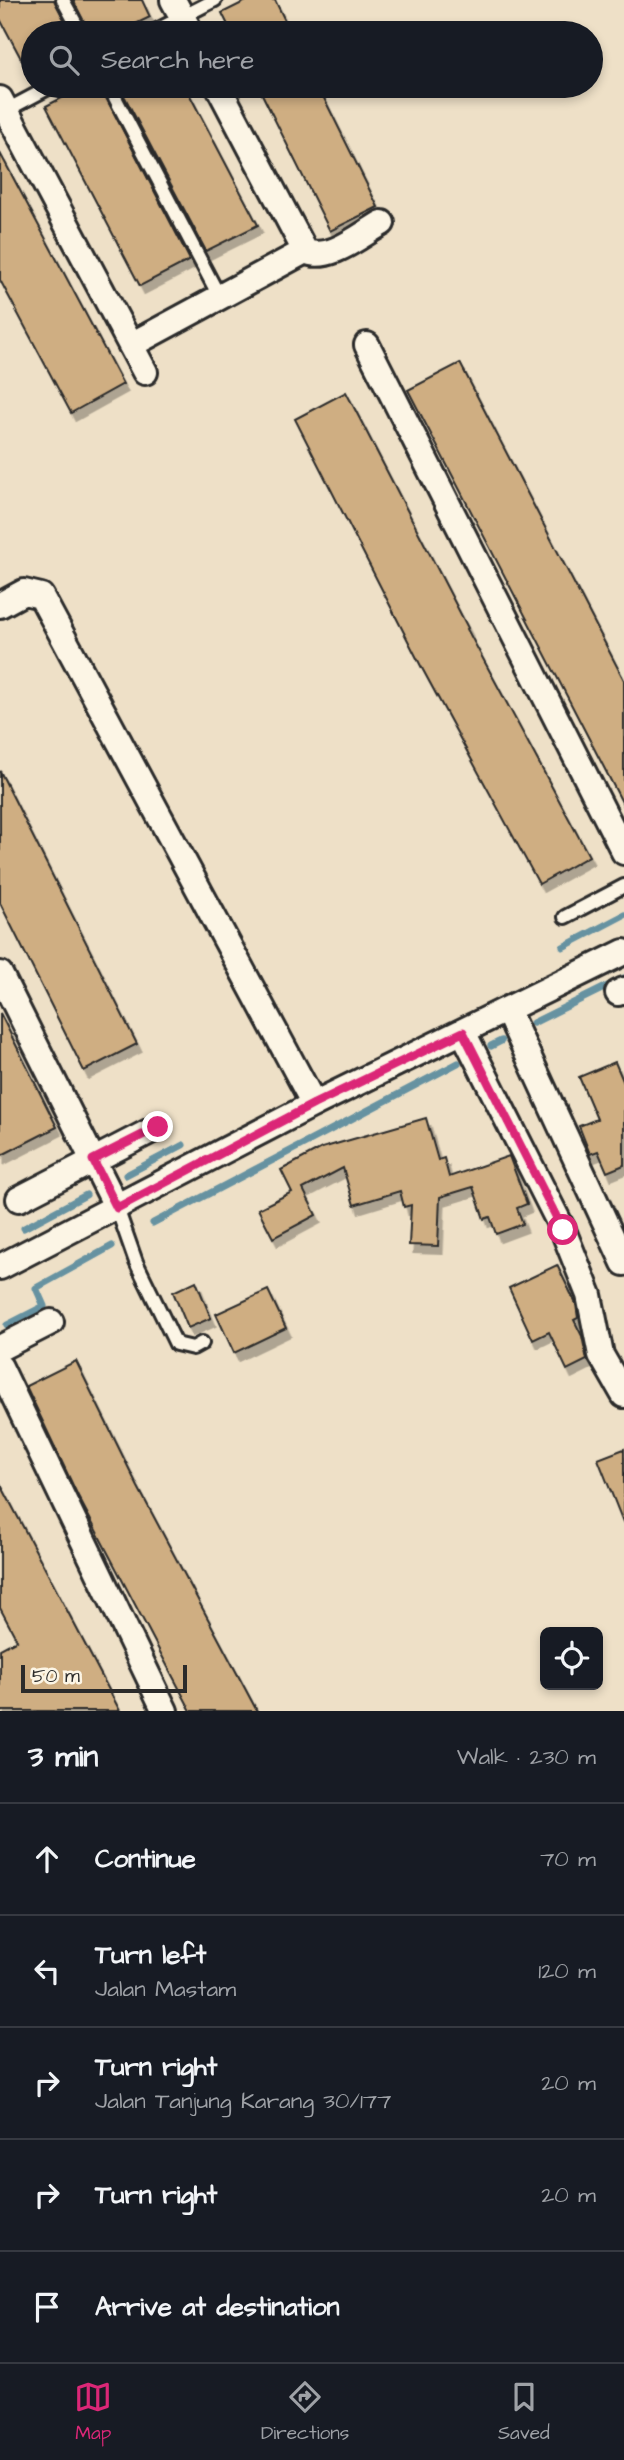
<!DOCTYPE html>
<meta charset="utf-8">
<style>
:root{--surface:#171b24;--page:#242831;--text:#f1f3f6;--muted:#9ea1a6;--line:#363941;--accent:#db2777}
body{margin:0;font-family:"Architects Daughter",sans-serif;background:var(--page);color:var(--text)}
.controls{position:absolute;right:21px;bottom:21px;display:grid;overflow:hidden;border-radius:10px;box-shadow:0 4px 10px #0003}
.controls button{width:63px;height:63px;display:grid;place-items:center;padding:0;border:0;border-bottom:2px solid var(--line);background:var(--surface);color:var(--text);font:35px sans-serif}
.scale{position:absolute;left:21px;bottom:18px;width:166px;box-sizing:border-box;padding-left:7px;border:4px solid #2b2b2b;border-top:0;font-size:19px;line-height:24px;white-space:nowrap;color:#2b2b2b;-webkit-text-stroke:5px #fcf5e5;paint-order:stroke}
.stop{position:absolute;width:21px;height:21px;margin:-16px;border:5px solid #db2777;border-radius:50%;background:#fff}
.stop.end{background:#db2777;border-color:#fff;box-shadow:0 2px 7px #0008}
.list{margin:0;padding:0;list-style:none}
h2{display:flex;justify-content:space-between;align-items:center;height:91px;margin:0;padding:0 28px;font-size:30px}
h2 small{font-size:23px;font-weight:400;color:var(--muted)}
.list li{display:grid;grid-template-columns:46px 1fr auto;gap:21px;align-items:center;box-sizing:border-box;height:112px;padding:0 28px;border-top:2px solid var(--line)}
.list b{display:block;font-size:26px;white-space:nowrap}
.list p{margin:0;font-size:23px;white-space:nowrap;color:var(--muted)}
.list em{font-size:23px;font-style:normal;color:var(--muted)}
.icon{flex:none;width:38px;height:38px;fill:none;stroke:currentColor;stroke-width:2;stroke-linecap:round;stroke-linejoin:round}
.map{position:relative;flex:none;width:624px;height:1711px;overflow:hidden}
.search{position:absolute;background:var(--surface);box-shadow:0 4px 10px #0003;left:21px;right:21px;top:21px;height:77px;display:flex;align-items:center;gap:18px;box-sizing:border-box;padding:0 24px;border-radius:38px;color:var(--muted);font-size:26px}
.sheet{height:651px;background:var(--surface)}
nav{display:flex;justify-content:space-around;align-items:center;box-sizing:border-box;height:98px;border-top:2px solid var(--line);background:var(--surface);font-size:19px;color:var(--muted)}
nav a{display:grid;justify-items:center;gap:4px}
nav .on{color:var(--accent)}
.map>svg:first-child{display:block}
</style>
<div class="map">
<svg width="624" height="1711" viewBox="0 0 624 1711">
<defs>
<filter id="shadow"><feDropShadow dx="4.5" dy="8" stdDeviation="0" flood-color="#0004"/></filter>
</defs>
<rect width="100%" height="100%" fill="#eee0c7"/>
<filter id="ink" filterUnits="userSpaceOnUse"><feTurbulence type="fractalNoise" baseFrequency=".0143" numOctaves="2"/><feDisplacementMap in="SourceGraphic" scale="14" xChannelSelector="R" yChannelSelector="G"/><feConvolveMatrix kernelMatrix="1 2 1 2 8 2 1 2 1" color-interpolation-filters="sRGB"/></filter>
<g filter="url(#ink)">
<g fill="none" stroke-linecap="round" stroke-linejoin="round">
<g stroke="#6692a1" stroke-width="7">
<path d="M563 947 624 915"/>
<path d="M533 1023 624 978"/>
<path d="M491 1046 501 1041"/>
<path d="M126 1175 183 1145"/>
<path d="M153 1223 458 1063"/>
<path d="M24 1228 86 1195"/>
<path d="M7 1325 44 1306 36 1288 112 1246"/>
</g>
</g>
<g fill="#cfae82" stroke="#2b2b2b" stroke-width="2" filter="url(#shadow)">
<path d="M0 0H54L71 33H33V81L0 19Z"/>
<path d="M73 0H142L150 17 117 33H90Z"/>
<path d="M248 0H275L291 33H232L222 13Z"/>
<path d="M85 86H100L190 260 140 286 46 106Z"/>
<path d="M119 86H185L258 225 206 251Z"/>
<path d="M258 86H318L378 207 330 231Z"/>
<path d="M0 153 123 384 71 413 0 280Z"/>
<path d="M460 363 624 680V806L408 390Z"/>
<path d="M346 392 468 628 467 629 589 856 539 884 423 670 295 419Z"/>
<path d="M0 771 137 1044 84 1071 0 903Z"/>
<path d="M0 1013 57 1127 0 1156Z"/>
<path d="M615 1062 624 1083V1165L607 1172 598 1151 590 1154 579 1126 597 1119 579 1077Z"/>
<path d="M426 1118 438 1160 444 1158 449 1177 509 1156 527 1204 517 1208 523 1224 496 1234 490 1217 484 1219 473 1187 440 1197 438 1246 409 1245 411 1205 404 1207 400 1191 354 1205 343 1168 303 1189 316 1215 273 1238 258 1209 292 1192 281 1170 322 1148Z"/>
<path d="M557 1265 576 1304 578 1318 574 1320 582 1336 587 1360 567 1370 549 1332 533 1340 509 1288Z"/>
<path d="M196 1281 211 1318 188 1328 173 1292Z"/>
<path d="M268 1290 286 1328 234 1353 216 1314Z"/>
<path d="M76 1361 138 1487 257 1711H191L78 1496 26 1386Z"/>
<path d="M624 1449V1522H623L598 1459Z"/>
<path d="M0 1483 89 1652 120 1711H0V1649L17 1640 0 1608Z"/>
</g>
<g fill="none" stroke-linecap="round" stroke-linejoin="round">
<g stroke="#2b2b2b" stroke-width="18">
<g id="service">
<path d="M63 0 81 33"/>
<path d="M151 33 215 0"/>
<path d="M109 86 219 296"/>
<path d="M3 112 52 86"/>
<path d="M565 917 624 886"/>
<path d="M117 1208 136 1262 176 1344 193 1348 202 1343"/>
</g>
</g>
<g stroke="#2b2b2b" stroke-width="30">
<g id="minor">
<path d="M173 0 191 33"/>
<path d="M218 86 305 251C329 263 362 234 382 223"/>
<path d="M0 99 145 372"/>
<path d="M131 345 305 251"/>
<path d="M367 345 624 852"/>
<path d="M0 605 24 592 41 596 314 1104"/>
<path d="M0 974 117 1208"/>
<path d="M618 993 624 990"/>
<path d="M507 1010 624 1263"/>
<path d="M463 1032 563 1230 589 1295 601 1355 624 1395"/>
<path d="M19 1199 158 1127"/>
<path d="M0 1267 314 1104 624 952"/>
<path d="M0 1348 51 1322"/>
<path d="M0 1367 165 1711"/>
</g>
</g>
<use href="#service" stroke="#fcf5e5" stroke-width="12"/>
<use href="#minor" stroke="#fcf5e5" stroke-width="24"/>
</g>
</g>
<g fill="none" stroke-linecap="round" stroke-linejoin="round" filter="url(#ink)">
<path stroke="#db2777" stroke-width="9" d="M158 1127 93 1160 117 1208 314 1104 463 1032 563 1230"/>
</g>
</svg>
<div class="controls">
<button><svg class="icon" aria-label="locate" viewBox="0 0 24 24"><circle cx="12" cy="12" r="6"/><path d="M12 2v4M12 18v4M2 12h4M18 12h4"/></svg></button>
</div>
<div class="scale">50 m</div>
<div class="stop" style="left:563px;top:1230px"></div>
<div class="stop end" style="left:158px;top:1127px"></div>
<div class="search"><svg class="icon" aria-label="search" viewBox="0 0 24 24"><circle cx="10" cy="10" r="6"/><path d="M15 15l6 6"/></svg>Search here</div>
</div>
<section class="sheet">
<h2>3 min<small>Walk · 230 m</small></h2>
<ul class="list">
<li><svg class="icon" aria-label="ahead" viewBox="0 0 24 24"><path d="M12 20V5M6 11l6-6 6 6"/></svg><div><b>Continue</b></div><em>70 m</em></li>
<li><svg class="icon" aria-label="left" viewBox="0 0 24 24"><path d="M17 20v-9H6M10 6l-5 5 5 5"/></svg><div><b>Turn left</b><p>Jalan Mastam</p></div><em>120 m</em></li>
<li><svg class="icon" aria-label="right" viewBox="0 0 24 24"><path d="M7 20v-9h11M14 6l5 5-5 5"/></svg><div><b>Turn right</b><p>Jalan Tanjung Karang 30/177</p></div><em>20 m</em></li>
<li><svg class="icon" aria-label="right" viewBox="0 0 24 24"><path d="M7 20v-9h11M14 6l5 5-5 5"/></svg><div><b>Turn right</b></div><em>20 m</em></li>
<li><svg class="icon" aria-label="arrive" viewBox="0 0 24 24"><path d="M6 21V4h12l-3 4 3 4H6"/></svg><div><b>Arrive at destination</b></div></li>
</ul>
</section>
<nav>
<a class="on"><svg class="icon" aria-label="map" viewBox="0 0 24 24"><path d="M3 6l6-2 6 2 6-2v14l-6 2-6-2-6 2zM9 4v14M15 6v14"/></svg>Map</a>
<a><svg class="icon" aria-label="directions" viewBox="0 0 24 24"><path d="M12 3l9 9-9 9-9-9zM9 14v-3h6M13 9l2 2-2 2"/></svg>Directions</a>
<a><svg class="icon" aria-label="saved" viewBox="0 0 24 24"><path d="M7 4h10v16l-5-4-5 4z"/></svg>Saved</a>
</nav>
